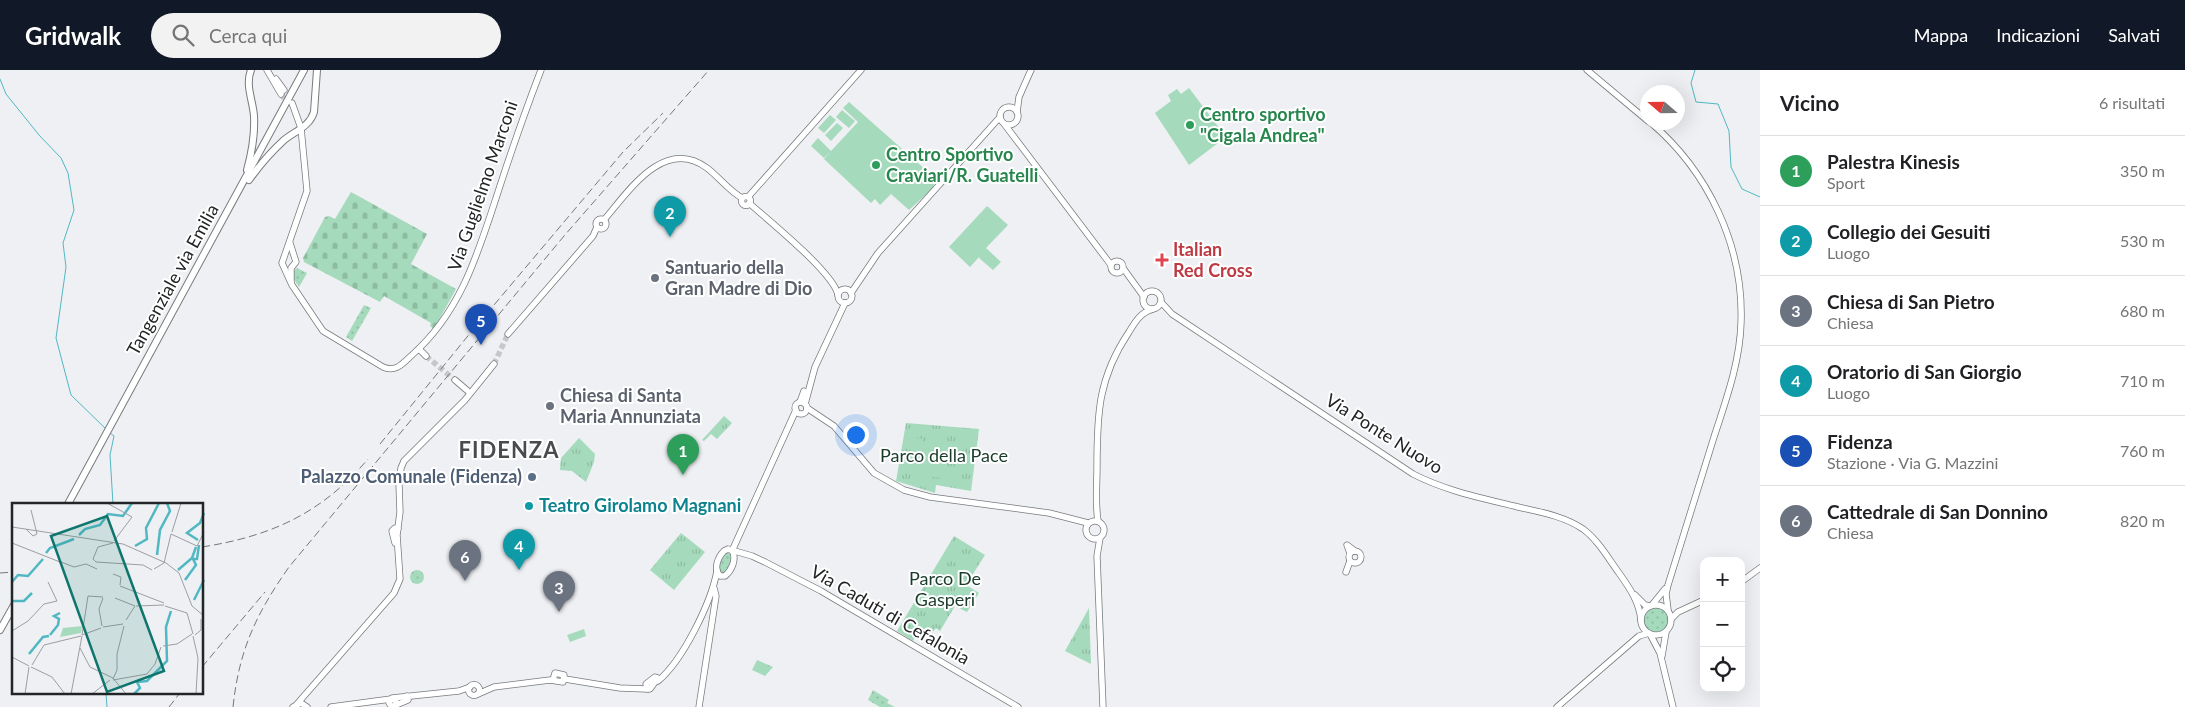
<!DOCTYPE html>
<html lang="it">
<meta charset="utf-8">
<style>
:root{--surface:#fff;--page:#f2f2f2;--text:#202124;--muted:#757577;--line:#e0e0e0;--accent:#111827}
body{margin:0;font-family:Lato,sans-serif;background:var(--page);color:var(--text)}
.controls{position:absolute;right:15px;bottom:15px;display:grid;overflow:hidden;border-radius:10px;box-shadow:0 5px 20px #0002}
.controls button{width:45px;height:45px;display:grid;place-items:center;padding:0;border:0;border-bottom:1px solid var(--line);background:var(--surface);color:var(--text);font:25px sans-serif}
.compass{position:absolute;left:1640px;top:15px;width:45px;height:45px;border-radius:50%;background:var(--surface);box-shadow:0 5px 20px #0002;rotate:290deg}
.you{position:absolute;left:855px;top:364px;width:18px;height:18px;margin:-12px;border:4px solid #fff;border-radius:50%;background:#1a73e8;box-shadow:0 0 0 8px #1a73e833}
.badge{display:grid;place-items:center;width:32px;height:32px;border-radius:50%;background:var(--accent);color:#fff;font-size:16px;font-weight:700}
.pin{position:absolute;translate:-50% -41px;filter:drop-shadow(0 1px 2px #0008)}
.pin::after{content:'';position:absolute;top:26px;width:18px;height:15px;background:inherit;clip-path:polygon(0 0,100% 0,50% 100%)}
.list{margin:0;padding:0;list-style:none}
h2{display:flex;justify-content:space-between;align-items:center;height:65px;margin:0;padding:0 20px;font-size:21px}
h2 small{font-size:16px;font-weight:400;color:var(--muted)}
.list li{display:grid;grid-template-columns:32px 1fr auto;gap:15px;align-items:center;box-sizing:border-box;height:70px;padding:0 20px;border-top:1px solid var(--line)}
.list b{display:block;font-size:19px;white-space:nowrap}
.list p{margin:0;font-size:16px;white-space:nowrap;color:var(--muted)}
.list em{font-size:16px;font-style:normal;color:var(--muted)}
.icon{flex:none;width:28px;height:28px;fill:none;stroke:currentColor;stroke-width:2;stroke-linecap:round;stroke-linejoin:round}
.map{position:relative;flex:none;width:1760px;height:637px;overflow:hidden}
header{display:flex;align-items:center;gap:30px;box-sizing:border-box;height:70px;padding:0 25px;background:var(--accent);color:#fff}
header strong{font-size:24px}
nav{display:flex;gap:28px;margin-inline-start:auto;font-size:18px}
.search{width:350px;height:45px;background:var(--page);display:flex;align-items:center;gap:12px;box-sizing:border-box;padding:0 18px;border-radius:28px;color:var(--muted);font-size:19px}
main{display:flex}
aside{flex:1;background:var(--surface)}
.map>svg:first-child{display:block}
</style>
<header>
<strong>Gridwalk</strong>
<div class="search"><svg class="icon" aria-label="search" viewBox="0 0 24 24"><circle cx="10" cy="10" r="6"/><path d="M15 15l6 6"/></svg>Cerca qui</div>
<nav><a>Mappa</a><a>Indicazioni</a><a>Salvati</a></nav>
</header>
<main>
<div class="map">
<svg width="1760" height="637" viewBox="0 0 1760 637">
<defs>
<pattern id="grass-dots" width="8" height="8" patternUnits="userSpaceOnUse" patternTransform="scale(1.25)"><rect width="8" height="8" fill="#a5dbbc"/><path d="M2 2h.1M6 6h.1" fill="none" stroke="#8ebca1" stroke-width="1.8" stroke-linecap="round"/></pattern>
<pattern id="cemetery-stones" width="16" height="16" patternUnits="userSpaceOnUse" patternTransform="scale(1.25)"><rect width="16" height="16" fill="#a5dbbc"/><path d="M2 7V4a2 2 0 0 1 4 0v3zM10 15v-3a2 2 0 0 1 4 0v3z" fill="#8ebca1"/></pattern>
<pattern id="park-tufts" width="24" height="20" patternUnits="userSpaceOnUse" patternTransform="scale(1.25)"><rect width="24" height="20" fill="#a5dbbc"/><path d="M3 7l-1-3M5 7V3M7 7l1-3M15 17l-1-3M17 17v-4M19 17l1-3" fill="none" stroke="#8ebca1"/></pattern>
</defs>
<rect width="100%" height="100%" fill="#eef0f3"/>
<g fill="url(#grass-dots)">
<path d="M297 198 307 203 299 217 293 208V201Z"/>
<path d="M364 235 371 238 352 271 346 267Z"/>
<path d="M728 482 732 483 731 495 724 504H720L718 497 724 484Z"/>
<circle cx="417" cy="507" r="7"/>
<circle cx="1656" cy="550" r="13"/>
<path d="M873 620 889 630 887 633 895 637H880L868 630Z"/>
</g>
<path fill="url(#cemetery-stones)" d="M351 122 427 164 411 194 456 219 434 259 430 256 431 253 384 226 380 232 304 192 303 188 325 147 329 146 335 149Z"/>
<g fill="url(#park-tufts)">
<path d="M724 346 732 353 717 369 711 364 704 371 702 370Z"/>
<path d="M906 353 979 359 971 421 936 415 935 423 896 411Z"/>
<path d="M579 368 595 384 594 392 586 412 572 401 560 400 561 388Z"/>
<path d="M681 463 705 482 674 520 650 500Z"/>
<path d="M954 466 985 485 966 515 979 523 967 542 955 536 940 561 936 558 932 563 921 558 913 571 897 561Z"/>
<path d="M1089 538 1091 594 1065 581Z"/>
<path d="M757 590 773 597 765 606 752 600Z"/>
</g>
<g fill="#a5dbbc">
<path d="M1189 18 1226 67 1189 95 1155 43 1171 31 1168 25 1177 19 1181 24Z"/>
<path d="M849 32 927 101 934 114 933 118 909 140 891 124 880 135 875 129 871 133 824 89 830 82 824 88 811 76 818 68 831 81 858 52 843 38Z"/>
<path d="M842 40 855 51 849 58 836 47Z"/>
<path d="M830 45 836 50 824 63 818 58Z"/>
<path d="M837 53 843 58 831 71 825 65Z"/>
<path d="M987 136 1008 155 986 178 1001 192 993 200 979 188 980 186 970 197 949 177Z"/>
<path d="M907 367 923 369 921 380 905 378Z"/>
<path d="M905 382 944 386 941 408 902 403Z"/>
<path d="M584 559 586 566 570 572 567 565Z"/>
</g>
<g fill="none" stroke-linecap="round" stroke-linejoin="round">
<g stroke="#51b8c3" stroke-width="1">
<path d="M1695 0 1691 13 1696 32 1718 34 1729 61 1731 97 1742 119 1760 127"/>
<path d="M0 9 6 24 39 65 61 88 68 103 74 140 63 173 66 197 56 268 71 325 106 359"/>
<path d="M109 362 114 366 110 385 113 434"/>
<path d="M106 623 107 637"/>
</g>
<g stroke="#c5c7ca" stroke-width="5.5" stroke-dasharray="5.5 3" stroke-linecap="butt">
<path d="M281 24 290 37"/>
<path d="M426 286 455 310"/>
<path d="M494 294 508 264"/>
</g>
<g stroke="#787a7d" stroke-width="7">
<g id="secondary">
<path d="M267 0 281 24"/>
<path d="M1587 0 1648 51"/>
<path d="M276 9 284 20"/>
<path d="M292 33 301 58 307 121 282 193 292 215 323 261 383 297C396 303 403 293 412 285 462 241 479 180 499 119 512 79 526 39 541 0"/>
<circle cx="1009" cy="46" r="9"/>
<path d="M1017 42 1019 27 1031 0"/>
<path d="M1650 52C1708 101 1744 176 1741 253 1740 292 1726 330 1714 367 1699 416 1683 466 1668 515L1666 524 1668 540"/>
<path d="M1005 55 1111 195"/>
<circle cx="746" cy="131" r="4.5"/>
<path d="M748 127 861 0"/>
<path d="M749 133C768 150 834 203 838 225"/>
<circle cx="601" cy="154" r="5"/>
<path d="M604 150C628 122 664 66 707 98 719 107 729 121 742 128"/>
<path d="M290 173 296 192 291 198V211"/>
<circle cx="1117" cy="197" r="6"/>
<path d="M1123 198 1144 227"/>
<circle cx="845" cy="226" r="7"/>
<circle cx="1152" cy="230" r="9"/>
<path d="M851 223 878 183 1000 47"/>
<path d="M1161 232 1172 244 1413 404C1446 421 1482 428 1518 437 1540 442 1564 446 1583 459 1598 470 1608 488 1619 503 1629 517 1640 533 1641 551"/>
<path d="M508 264 567 196 593 166 597 157"/>
<path d="M419 279 426 286"/>
<path d="M455 310 469 322"/>
<circle cx="801" cy="338" r="6"/>
<path d="M800 332 804 321"/>
<path d="M805 334 815 297 845 233"/>
<path d="M807 338 834 356 874 403 904 420 930 427 1049 443 1088 453"/>
<circle cx="1095" cy="460" r="9"/>
<path d="M1098 451C1095 433 1097 415 1097 397 1097 344 1098 308 1129 262 1135 252 1141 242 1153 239"/>
<path d="M1100 468 1097 486 1103 637"/>
<path d="M395 473 392 461 395 458 398 459"/>
<circle cx="1355" cy="487" r="6"/>
<path d="M732 481 796 340"/>
<path d="M733 482C736 490 732 500 725 506H720C713 499 718 487 724 481L728 479 752 486 765 492 821 521 1018 637"/>
<path d="M1350 483 1347 475 1355 481"/>
<path d="M1346 502 1350 491"/>
<path d="M1741 512 1760 498"/>
<path d="M1635 525 1645 535 1650 536"/>
<circle cx="1656" cy="550" r="15"/>
<path d="M1652 535 1665 519"/>
<path d="M1671 549 1678 542 1704 530"/>
<path d="M1650 564 1660 583 1673 637"/>
<path d="M1662 586 1666 562"/>
<path d="M655 607 658 608 650 619H647L646 614Z"/>
<path d="M565 609 620 618 647 619"/>
<path d="M658 611C683 590 711 533 717 501"/>
<circle cx="474" cy="620" r="5.5"/>
<path d="M478 624 494 617 550 610 563 612 564 605 555 603 553 610"/>
<path d="M394 628 397 634 392 637 389 633 392 628 459 621 470 617"/>
<path d="M297 634 394 523 400 509 397 465 400 442 399 414 401 398 404 391 465 330 494 294"/>
<path d="M396 635 408 630 407 626"/>
<path d="M293 637 301 633 307 637"/>
<path d="M331 637 391 629"/>
<path d="M699 637 716 526 714 518"/>
<path d="M1557 637 1639 566 1649 563"/>
</g>
</g>
<g stroke="#787a7d" stroke-width="8">
<g id="primary">
<path d="M247 100C252 82 255 65 254 46 253 31 245 15 251 0"/>
<path d="M249 110C259 96 270 83 283 71 294 61 309 58 314 42L317 0"/>
<path d="M68 434 304 0"/>
<path d="M0 560 14 535"/>
</g>
</g>
<use href="#secondary" stroke="#fff" stroke-width="5.5"/>
<use href="#primary" stroke="#fff" stroke-width="6"/>
<g stroke="#767779" stroke-width="1" stroke-dasharray="8 4" stroke-linecap="butt">
<path d="M380 374 467 267 623 82 663 43"/>
<path d="M202 477C272 466 322 443 368 389"/>
<path d="M0 503 14 502"/>
<path d="M202 597 265 522"/>
<path d="M169 637 180 623"/>
<path d="M233 637C239 580 256 544 289 497L564 166 709 0"/>
</g>
</g>
<g fill="#2e9e5b" stroke="#fff" stroke-width="2">
<circle cx="1190" cy="55" r="5"/>
<circle cx="876" cy="95" r="5"/>
</g>
<path fill="#e0444e" stroke="#fff" stroke-width="2" d="M1159.5 182.5h5v5h5v5h-5v5h-5v-5h-5v-5h5z"/>
<g fill="#6b7280" stroke="#fff" stroke-width="2">
<circle cx="655" cy="208" r="5"/>
<circle cx="550" cy="336" r="5"/>
</g>
<circle fill="#5c6f8a" stroke="#fff" stroke-width="2" cx="532" cy="407" r="5"/>
<circle fill="#0f9aa8" stroke="#fff" stroke-width="2" cx="529" cy="436" r="5"/>
<g text-anchor="middle" stroke-width="4" stroke-linejoin="round" paint-order="stroke">
<g font-size="18" font-weight="bold" fill="#27864d" stroke="#fff" text-anchor="start">
<text x="1200" y="51">Centro sportivo<tspan x="1200" dy="21">"Cigala Andrea"</tspan></text>
<text x="886" y="91">Centro Sportivo<tspan x="886" dy="21">Craviari/R. Guatelli</tspan></text>
</g>
<g font-size="18" fill="#232425" stroke="#fff">
<text transform="translate(483 116) rotate(-71)" y="6">Via Guglielmo Marconi</text>
<text transform="translate(173 210) rotate(-61)" y="6">Tangenziale via Emilia</text>
<text transform="translate(1384 364) rotate(32)" y="6">Via Ponte Nuovo</text>
<text transform="translate(890 545) rotate(30)" y="6">Via Caduti di Cefalonia</text>
</g>
<g font-size="18" font-weight="bold" fill="#be3a42" stroke="#fff" text-anchor="start">
<text x="1173" y="186">Italian<tspan x="1173" dy="21">Red Cross</tspan></text>
</g>
<g font-size="18" font-weight="bold" fill="#5b616d" stroke="#fff" text-anchor="start">
<text x="665" y="204">Santuario della<tspan x="665" dy="21">Gran Madre di Dio</tspan></text>
<text x="560" y="332">Chiesa di Santa<tspan x="560" dy="21">Maria Annunziata</tspan></text>
</g>
<g font-size="18" fill="#193b2a" stroke="#fff">
<text x="944" y="392">Parco della Pace</text>
<text x="945" y="515">Parco De<tspan x="945" dy="21">Gasperi</tspan></text>
</g>
<g font-size="18" font-weight="bold" fill="#4e5e75" stroke="#fff" text-anchor="end">
<text x="522" y="413">Palazzo Comunale (Fidenza)</text>
</g>
<g font-size="18" font-weight="bold" fill="#0d838f" stroke="#fff" text-anchor="start">
<text x="539" y="442">Teatro Girolamo Magnani</text>
</g>
<g font-size="22" font-weight="bold" letter-spacing="1" fill="#494b4d" stroke="#fff">
<text x="509" y="388">FIDENZA</text>
</g>
</g>
<g transform="translate(12 433)">
<rect width="191" height="191" fill="#eef0f3"/>
<path d="M70 123 69 130 48 134 51 125Z" fill="#a5dbbc"/>
<path fill="none" stroke="#51b8c3" stroke-width="2.5" d="M67 32 73 26 88 22 96 11 111 13 120 0M186 37 175 30 188 20 192 10M123 43 135 36 134 25 147 0M34 50 38 45 62 36M145 52 148 27 158 8 155 0M166 67 180 55 184 44M173 77 184 62 181 56H185L187 42M0 79 6 72 16 73 31 56M182 97 192 77M0 98H12L20 90M38 132 46 122 47 116 42 113 48 110M17 151 31 134 37 133M122 191 128 185 125 179 135 178 155 158 154 124 159 108"/>
<path fill="none" stroke="#9d9ea1" stroke-width="1" d="M95 0 120 14 102 38M0 24 111 41 154 60 167 70 180 103 192 113M14 26 21 33 25 31 19 7M160 29 169 0M159 31 185 43 192 29M0 40 48 59M49 59 62 64 74 61 85 66M84 59 131 62 140 67M84 59 81 56 86 44 101 40M142 66 152 60 159 31M101 71 109 74 108 82M36 79 45 98M108 83 152 100M76 93 91 94M103 95 123 103M124 103 152 102M153 103 175 110M175 110 181 131M114 117 123 103M90 123 87 106 91 95M91 124 111 121M0 128 16 118 32 101 45 98M70 132 76 93M70 132 89 125M183 132 189 127V116M181 133 186 155 184 191M151 143 165 141 180 131M68 145 78 164 101 175 114 191M0 154 17 163M20 162 32 142 69 133M19 164 40 174 53 191M101 176 105 167V151L112 123M101 177 135 171 143 161 149 144M13 191 17 164M59 191 70 133M80 191 98 177"/>
<path fill="#0f766e" fill-opacity="0.15" stroke="#0f766e" stroke-width="2.5" d="M95 13 152 168 95 189 39 33Z"/>
<rect width="191" height="191" fill="none" stroke="#232425" stroke-width="2.5"/>
</g>
</svg>
<div class="controls">
<button>+</button>
<button>−</button>
<button><svg class="icon" aria-label="locate" viewBox="0 0 24 24"><circle cx="12" cy="12" r="6"/><path d="M12 2v4M12 18v4M2 12h4M18 12h4"/></svg></button>
</div>
<svg class="compass" viewBox="-18 -18 36 36"><path d="M0-13l5 13h-10z" fill="#e53935"/><path d="M0 13l5-13h-10z" fill="#757577"/></svg>
<div class="you"></div>
<div class="pin badge" style="left:683px;top:405px;background:#2e9e5b">1</div>
<div class="pin badge" style="left:670px;top:167px;background:#0f9aa8">2</div>
<div class="pin badge" style="left:559px;top:542px;background:#6b7280">3</div>
<div class="pin badge" style="left:519px;top:500px;background:#0f9aa8">4</div>
<div class="pin badge" style="left:481px;top:275px;background:#1a4fb4">5</div>
<div class="pin badge" style="left:465px;top:511px;background:#6b7280">6</div>
</div>
<aside>
<h2>Vicino<small>6 risultati</small></h2>
<ul class="list">
<li><span class="badge" style="background:#2e9e5b">1</span><div><b>Palestra Kinesis</b><p>Sport</p></div><em>350 m</em></li>
<li><span class="badge" style="background:#0f9aa8">2</span><div><b>Collegio dei Gesuiti</b><p>Luogo</p></div><em>530 m</em></li>
<li><span class="badge" style="background:#6b7280">3</span><div><b>Chiesa di San Pietro</b><p>Chiesa</p></div><em>680 m</em></li>
<li><span class="badge" style="background:#0f9aa8">4</span><div><b>Oratorio di San Giorgio</b><p>Luogo</p></div><em>710 m</em></li>
<li><span class="badge" style="background:#1a4fb4">5</span><div><b>Fidenza</b><p>Stazione · Via G. Mazzini</p></div><em>760 m</em></li>
<li><span class="badge" style="background:#6b7280">6</span><div><b>Cattedrale di San Donnino</b><p>Chiesa</p></div><em>820 m</em></li>
</ul>
</aside>
</main>
